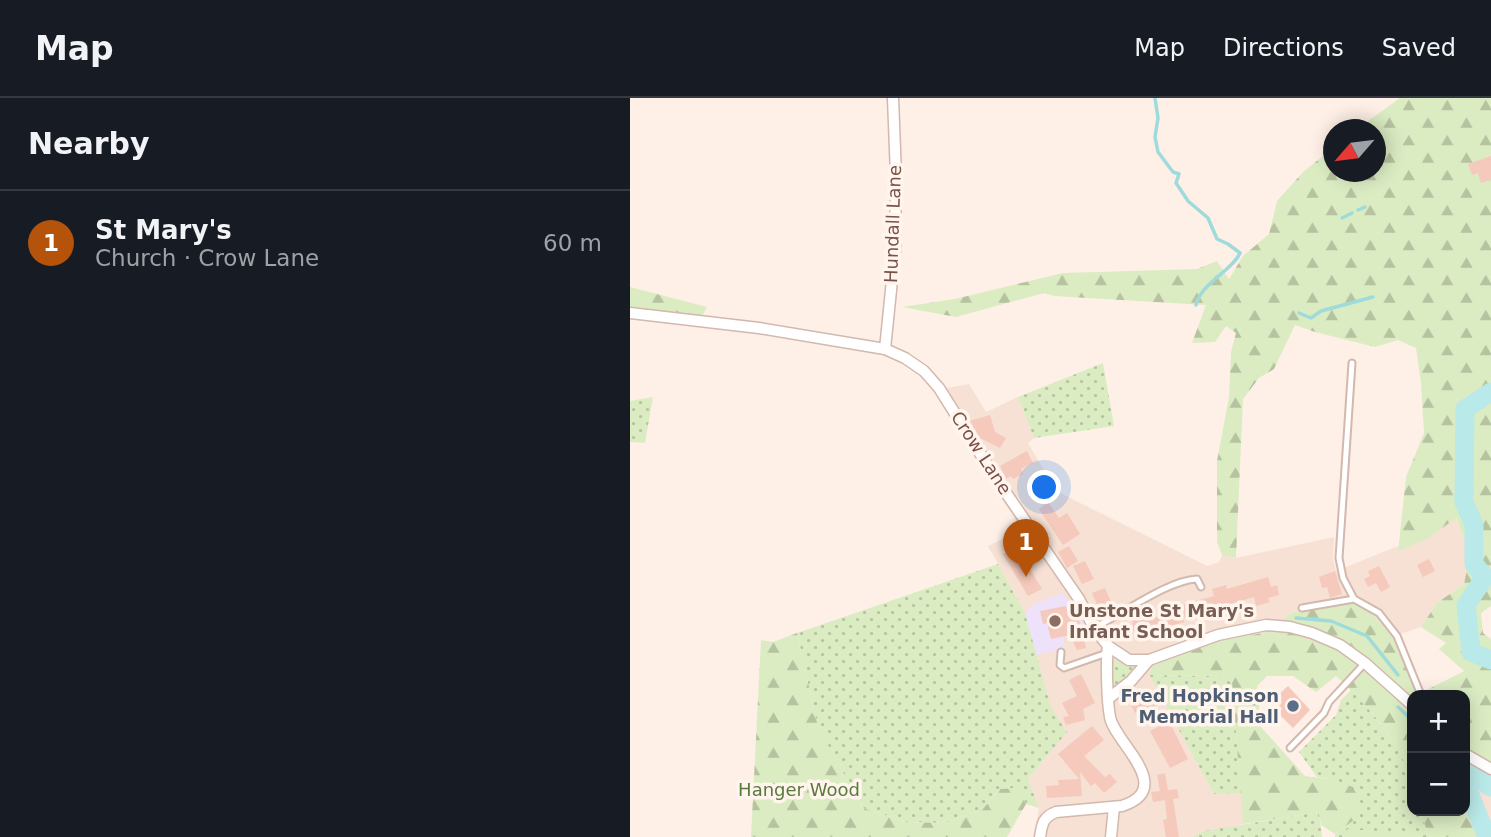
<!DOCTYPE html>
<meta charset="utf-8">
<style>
:root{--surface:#171b24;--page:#20242c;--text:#f1f3f6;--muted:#9ea1a6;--line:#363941;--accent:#b45309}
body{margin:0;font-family:"DejaVu Sans",sans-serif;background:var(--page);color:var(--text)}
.controls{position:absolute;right:21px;bottom:21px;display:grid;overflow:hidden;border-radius:14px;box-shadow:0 4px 18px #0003}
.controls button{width:63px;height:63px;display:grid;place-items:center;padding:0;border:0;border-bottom:2px solid var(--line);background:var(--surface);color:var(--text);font:35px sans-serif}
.compass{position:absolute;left:693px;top:21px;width:63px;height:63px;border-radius:50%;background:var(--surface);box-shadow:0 4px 18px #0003;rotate:242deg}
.you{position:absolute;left:415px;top:390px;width:24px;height:24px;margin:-18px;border:5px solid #fff;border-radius:50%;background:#1a73e8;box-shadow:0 0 0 10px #1a73e833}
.badge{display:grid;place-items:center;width:46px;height:46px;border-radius:50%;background:var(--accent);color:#fff;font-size:23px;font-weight:700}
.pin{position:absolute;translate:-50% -58px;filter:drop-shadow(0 2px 4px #0008)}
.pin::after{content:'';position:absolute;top:37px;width:24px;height:21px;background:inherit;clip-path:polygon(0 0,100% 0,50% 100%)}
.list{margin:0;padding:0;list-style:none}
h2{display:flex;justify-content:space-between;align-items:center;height:91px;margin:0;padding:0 28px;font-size:30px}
h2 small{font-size:23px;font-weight:400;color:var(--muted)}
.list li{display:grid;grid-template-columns:46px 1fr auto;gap:21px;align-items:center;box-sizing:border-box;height:105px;padding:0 28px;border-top:2px solid var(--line)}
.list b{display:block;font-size:26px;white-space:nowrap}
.list p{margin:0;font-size:23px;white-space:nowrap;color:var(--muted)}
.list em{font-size:23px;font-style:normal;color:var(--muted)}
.map{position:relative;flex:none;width:861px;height:739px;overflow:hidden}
header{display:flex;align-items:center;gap:42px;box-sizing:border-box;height:98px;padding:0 35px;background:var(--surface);border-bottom:2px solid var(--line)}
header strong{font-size:33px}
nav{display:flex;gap:38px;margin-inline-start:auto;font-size:24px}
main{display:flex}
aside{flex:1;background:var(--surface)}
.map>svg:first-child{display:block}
</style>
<header>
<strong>Map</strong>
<nav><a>Map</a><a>Directions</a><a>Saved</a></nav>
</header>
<main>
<aside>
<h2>Nearby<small></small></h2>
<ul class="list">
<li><span class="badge">1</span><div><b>St Mary's</b><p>Church · Crow Lane</p></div><em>60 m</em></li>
</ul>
</aside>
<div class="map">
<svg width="861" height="739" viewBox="0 0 861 739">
<defs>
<pattern id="green-dots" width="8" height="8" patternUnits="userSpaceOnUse" patternTransform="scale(1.75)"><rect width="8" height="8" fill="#dbecc3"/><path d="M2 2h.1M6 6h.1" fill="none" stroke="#b6c2a0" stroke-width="1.8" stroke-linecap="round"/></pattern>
<pattern id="forest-firs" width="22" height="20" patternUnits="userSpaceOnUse" patternTransform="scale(1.75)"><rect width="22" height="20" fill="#dbecc3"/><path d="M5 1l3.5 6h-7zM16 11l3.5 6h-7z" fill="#b6c2a0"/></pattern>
</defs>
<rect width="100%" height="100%" fill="#fef0e6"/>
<g fill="#f6e1d4">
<path d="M339 286 356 314 388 299 404 340 398 345 426 393 577 468 589 464 592 457 606 460 704 439 703 461 706 473 768 448 769 453 800 439 825 419 835 442 837 471 834 486 807 505 791 529 764 538 729 503 663 514 633 535 588 543 522 568 519 577 584 696 611 695 613 726 563 739H404L409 710 398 681 437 634 421 610 395 515 358 448 392 432 301 289 317 290Z"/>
<path d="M837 681 861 684V737L855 726Z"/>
</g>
<path fill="#ede2fa" d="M432 495 445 509 458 532 433 539 435 550 406 557 395 515 404 506Z"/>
<g fill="url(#green-dots)">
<path d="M473 265 484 328 404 340 388 299Z"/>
<path d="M23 299 15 345 0 344V303Z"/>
<path d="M368 466 395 515 421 609 437 634 398 681 409 710 396 706 389 690 370 691 352 712 315 725 277 724 233 710 188 630 167 535Z"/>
<path d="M485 562 504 569 506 572 487 589 484 586 483 564Z"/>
<path d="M519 577 590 578 602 584 611 695 584 696Z"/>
<path d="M721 592C737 607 770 649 778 668 783 683 782 698 782 713H789L800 739H705V736L724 722 698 681 687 679 669 654 706 617 711 602Z"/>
<path d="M689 714 692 739H562L574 733Z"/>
</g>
<g fill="url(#forest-firs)">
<path d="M770 0H861V508L851 515 853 535 861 541V671L835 670V597H782V687C772 644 737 607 706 578L686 594 663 578H637L627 588 631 629 675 678 698 681 723 689 732 708 724 722 705 736 691 727 689 714 613 726 602 584 590 578 519 577 522 568 588 543 633 535 663 514 729 503 764 538 787 597 834 573 809 551 816 545 791 529 807 505 834 486 837 471 835 442 826 420 800 439 768 454 776 379 794 335 791 285 786 250 768 242 745 249 685 234 665 227 644 271 629 280 613 301 606 460 592 457 587 444V363L599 299 601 254 606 235 596 228 585 244 562 245 576 207 424 198 414 195 326 219 272 209 325 201 433 175 567 171 587 163 599 181 613 158 639 136 647 103 673 74 703 50 704 74H746V32L727 31Z"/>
<path d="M0 189 77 209 72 218 0 213Z"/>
<path d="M167 535 188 629 233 710 277 724 315 725 352 712 370 691 390 690 396 706 377 739H121L131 542 143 544Z"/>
<path d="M835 689 855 739H800L789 713H835Z"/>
</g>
<path fill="#dbecc3" d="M717 731 791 736V739H716Z"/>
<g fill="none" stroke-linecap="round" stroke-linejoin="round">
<g stroke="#9edbda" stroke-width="3.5">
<path d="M525 0 528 20 525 39 528 54 543 74 549 76 546 85 558 103 578 120 587 141 598 146 610 155C602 173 570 186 566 207"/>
<path d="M728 112 735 109"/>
<path d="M712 120 722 115"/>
<path d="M669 215 681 220 691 213 743 199"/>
<path d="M666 520 701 523 737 538 768 577"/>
<path d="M768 609 782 622"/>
<path d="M835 670 837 673"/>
</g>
<g stroke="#b9e9e8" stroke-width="19">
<path d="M861 294 835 311 834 404 844 427V466L855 479 836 507 841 554 861 562"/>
<path d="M835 674 837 673 861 689"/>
<path d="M835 685 857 739"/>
</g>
</g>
<g fill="#f5c9bc">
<path d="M861 58V82L851 85 848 75 842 77 838 66Z"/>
<path d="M360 317 365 334 376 340 370 350 350 340 340 323Z"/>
<path d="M397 353 403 365 391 371 393 376 383 381 381 378 376 381 370 368Z"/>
<path d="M418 404 429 420 437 415 450 436 433 447 409 411Z"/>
<path d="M439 448 448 463 437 470 428 454Z"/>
<path d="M385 449 387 453 394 449 403 465 398 468 412 491 398 498 373 456Z"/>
<path d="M799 461 805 473 793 479 787 467Z"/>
<path d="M455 463 464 481 452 486 443 468Z"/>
<path d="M749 468 760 489 751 494 746 485 738 489 734 481 740 478 738 473Z"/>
<path d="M705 473 712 496 700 500 697 489 692 490 689 479Z"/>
<path d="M638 479 641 489 647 487 649 497 638 500 640 504 626 508 624 499 553 520 554 524 523 533H503L502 520 534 519 532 515 553 510 552 507 584 498 582 491 596 487 597 491Z"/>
<path d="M475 490 482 506 477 508 480 515 472 518 462 495Z"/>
<path d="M436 508 437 512 443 511 444 515 447 514 456 550 447 552 440 537 421 541 417 525 413 526 410 513Z"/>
<path d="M451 576 465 605 453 611 455 622 436 627 433 619 439 618 432 605 447 598 439 582Z"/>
<path d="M658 588 680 612 663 630 648 615 652 611 647 605 649 603 646 599Z"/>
<path d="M527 591 531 600 526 602 528 607 516 613 515 610 505 615 500 605Z"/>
<path d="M539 623 558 661 540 670 520 633Z"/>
<path d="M462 628 474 642 454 658 475 679 480 676 487 684 474 695 465 685 461 688 450 674 452 698 417 700 416 688 429 687 428 682 449 681 428 656Z"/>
<path d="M535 675 538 692 547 691 549 700 543 701 549 739H536L533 722 537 721 535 702 523 704 521 694 530 693 527 677Z"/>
</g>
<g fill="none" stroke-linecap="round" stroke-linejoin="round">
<g stroke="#d3b8ad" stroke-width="9">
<g id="service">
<path d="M722 265 709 460 713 480 724 501 749 515 767 538 791 597"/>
<path d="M672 510 724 501"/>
<path d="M464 530C491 517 538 482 567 481L571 489"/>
<path d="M431 554 430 567 434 570 477 555"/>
<path d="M660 650 694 615 699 604 735 565"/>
</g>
</g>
<g stroke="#d3b8ad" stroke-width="13">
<g id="minor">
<path d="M0 215 129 230 255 251 275 260 294 273 309 290 363 376 449 501 464 530 478 548 499 562H519L588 537 636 527 660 529 682 535 710 547 735 565 782 607"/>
<path d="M255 251 265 153 266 78 263 0"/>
<path d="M479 600 501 583 519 562"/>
<path d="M835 656 861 671"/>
<path d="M410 739C412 726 413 719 426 714L492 708C547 690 484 644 480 619 477 603 476 563 478 548"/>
<path d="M481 739 484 709"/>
</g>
</g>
<use href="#service" stroke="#fff" stroke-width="5"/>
<use href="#minor" stroke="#fff" stroke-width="10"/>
</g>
<circle fill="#8d6e63" stroke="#fff5ed" stroke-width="2.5" cx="425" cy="523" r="7"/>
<circle fill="#5c6f8a" stroke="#fff5ed" stroke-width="2.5" cx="663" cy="608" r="7"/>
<g text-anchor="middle" stroke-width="7" stroke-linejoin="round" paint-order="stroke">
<g font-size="18" fill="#795149" stroke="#fff5ed">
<text transform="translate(263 126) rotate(-88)" y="6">Hundall Lane</text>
<text transform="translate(351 355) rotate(57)" y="6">Crow Lane</text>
</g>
<g font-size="18" font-weight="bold" fill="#785e54" stroke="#fff5ed" text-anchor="start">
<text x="439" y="519">Unstone St Mary's<tspan x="439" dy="21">Infant School</tspan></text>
</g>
<g font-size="18" font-weight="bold" fill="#4e5e75" stroke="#fff5ed" text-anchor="end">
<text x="649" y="604">Fred Hopkinson<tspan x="649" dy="21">Memorial Hall</tspan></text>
</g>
<g font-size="18" fill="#597a3d" stroke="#fff5ed">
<text x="169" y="698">Hanger Wood</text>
</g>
</g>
</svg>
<div class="controls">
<button>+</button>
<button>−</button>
</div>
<svg class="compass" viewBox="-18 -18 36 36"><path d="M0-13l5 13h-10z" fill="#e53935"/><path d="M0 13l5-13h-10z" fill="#9ea1a6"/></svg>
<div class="you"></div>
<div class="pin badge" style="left:396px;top:479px">1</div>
</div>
</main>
